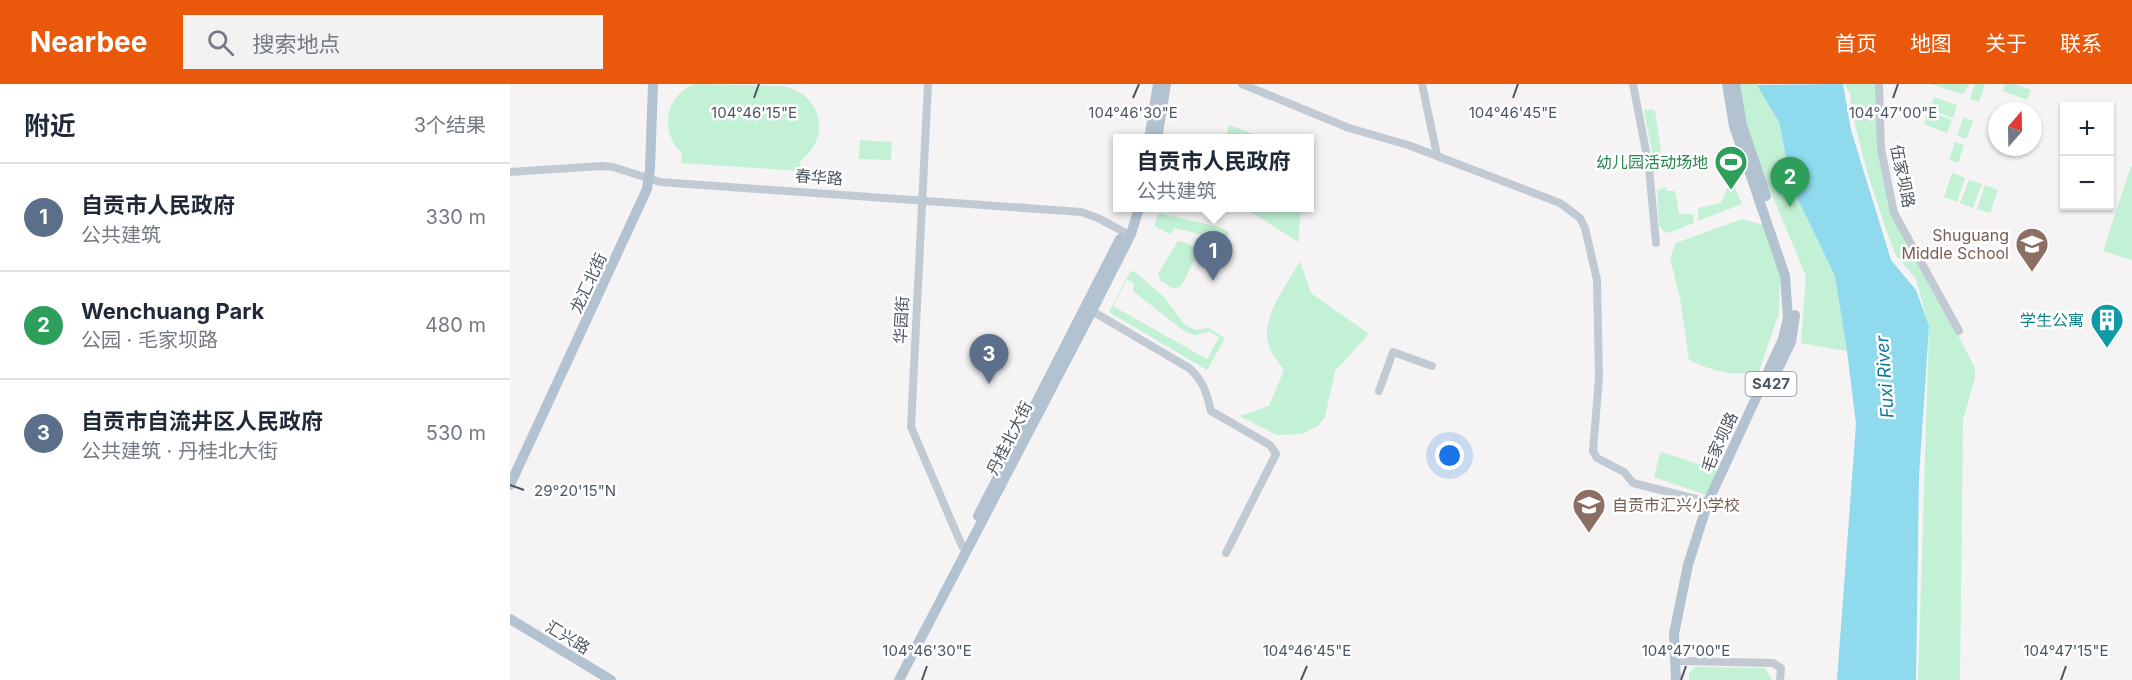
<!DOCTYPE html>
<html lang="zh">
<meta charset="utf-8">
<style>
:root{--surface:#fff;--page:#f2f2f3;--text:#1f2937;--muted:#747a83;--line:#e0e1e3;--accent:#ea580c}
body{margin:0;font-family:Inter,"Noto Sans SC",sans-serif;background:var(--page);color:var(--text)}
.controls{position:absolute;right:18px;top:18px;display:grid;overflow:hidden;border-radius:0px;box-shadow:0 2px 4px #0004}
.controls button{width:54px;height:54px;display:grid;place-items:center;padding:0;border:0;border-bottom:2px solid var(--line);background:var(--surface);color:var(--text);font:30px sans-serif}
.compass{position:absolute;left:1478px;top:18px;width:54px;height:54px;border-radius:50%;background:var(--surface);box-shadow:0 2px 4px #0004;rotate:20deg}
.you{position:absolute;left:940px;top:372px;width:21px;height:21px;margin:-15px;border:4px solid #fff;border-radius:50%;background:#1a73e8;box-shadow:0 0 0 9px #1a73e833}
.badge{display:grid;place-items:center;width:39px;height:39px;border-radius:50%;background:var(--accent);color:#fff;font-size:20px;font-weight:700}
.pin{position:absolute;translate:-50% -50px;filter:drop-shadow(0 2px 3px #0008)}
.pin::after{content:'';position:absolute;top:32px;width:21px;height:18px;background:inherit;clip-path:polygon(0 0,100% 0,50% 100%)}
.popup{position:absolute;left:603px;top:50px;width:201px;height:78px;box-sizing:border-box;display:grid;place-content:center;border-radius:0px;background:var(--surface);filter:drop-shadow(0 2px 4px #0005);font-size:20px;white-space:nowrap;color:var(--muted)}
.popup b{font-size:22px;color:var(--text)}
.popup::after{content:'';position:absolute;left:50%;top:100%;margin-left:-12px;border:12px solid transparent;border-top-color:var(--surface)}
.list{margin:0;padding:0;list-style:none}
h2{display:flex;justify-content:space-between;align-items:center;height:78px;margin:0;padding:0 24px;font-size:26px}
h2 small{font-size:20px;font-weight:400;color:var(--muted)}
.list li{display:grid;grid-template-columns:39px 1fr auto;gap:18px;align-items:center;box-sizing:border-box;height:108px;padding:0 24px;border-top:2px solid var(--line)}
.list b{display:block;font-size:22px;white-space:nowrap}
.list p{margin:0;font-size:20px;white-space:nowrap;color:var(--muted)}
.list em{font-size:20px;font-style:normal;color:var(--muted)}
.icon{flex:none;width:33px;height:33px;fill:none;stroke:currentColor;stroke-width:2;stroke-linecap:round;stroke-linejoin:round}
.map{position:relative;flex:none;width:1622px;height:596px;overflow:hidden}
header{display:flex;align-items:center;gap:36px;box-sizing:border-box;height:84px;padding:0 30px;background:var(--accent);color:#fff}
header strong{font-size:28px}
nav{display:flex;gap:33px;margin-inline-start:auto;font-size:21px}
.search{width:420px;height:54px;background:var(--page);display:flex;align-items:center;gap:15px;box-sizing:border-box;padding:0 21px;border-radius:0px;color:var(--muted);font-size:22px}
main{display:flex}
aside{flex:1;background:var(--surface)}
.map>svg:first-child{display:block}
</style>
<header>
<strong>Nearbee</strong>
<div class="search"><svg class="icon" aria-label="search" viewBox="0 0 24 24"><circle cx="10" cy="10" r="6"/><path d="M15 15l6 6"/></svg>搜索地点</div>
<nav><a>首页</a><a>地图</a><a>关于</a><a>联系</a></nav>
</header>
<main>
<aside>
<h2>附近<small>3个结果</small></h2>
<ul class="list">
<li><span class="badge" style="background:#5c6f8a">1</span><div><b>自贡市人民政府</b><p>公共建筑</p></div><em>330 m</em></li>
<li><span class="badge" style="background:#2e9e5b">2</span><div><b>Wenchuang Park</b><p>公园 · 毛家坝路</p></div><em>480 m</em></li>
<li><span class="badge" style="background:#5c6f8a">3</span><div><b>自贡市自流井区人民政府</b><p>公共建筑 · 丹桂北大街</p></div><em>530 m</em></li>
</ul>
</aside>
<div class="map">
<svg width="1622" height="596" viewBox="0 0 1622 596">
<rect width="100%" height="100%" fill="#f5f3f3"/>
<g fill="#c3f1d5" fill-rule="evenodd">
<path d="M185 0 271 2C311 8 323 53 290 77L291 87 171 79 172 69C149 48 155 12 185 0Z"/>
<path d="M1229 0H1247L1269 38 1282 103 1325 192 1337 267 1291 259 1296 192 1253 90 1236 39Z"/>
<path d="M1334 0H1366L1378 116 1465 284V294L1453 336 1450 596H1408L1419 244 1406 195 1385 170 1377 148 1358 91 1342 29 1340 9Z"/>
<path d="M1422 0H1459L1455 8 1451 10Z"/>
<path d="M1465 0H1475L1469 18 1460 15Z"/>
<path d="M1495 0H1505L1521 6 1517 16 1493 7Z"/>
<path d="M1424 13 1447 21 1443 34 1419 25Z"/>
<path d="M1141 25 1145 27 1153 80H1148L1144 78 1134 26Z"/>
<path d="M1418 27 1442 36 1437 49 1414 40Z"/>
<path d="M1454 33 1463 37 1456 55 1447 51Z"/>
<path d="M719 41 754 54H716Z"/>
<path d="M350 56 382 58 381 76 349 75Z"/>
<path d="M1445 58 1454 61 1448 79 1439 76Z"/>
<path d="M1621 82H1622V176L1593 167Z"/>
<path d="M1442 89 1455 94 1447 118 1434 113Z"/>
<path d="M1221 95 1232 120 1188 137V124L1211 119Z"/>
<path d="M1459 96 1472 100 1463 124 1450 119Z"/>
<path d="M1475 101 1488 106 1480 129 1467 125Z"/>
<path d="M1156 103 1157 107H1165L1169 130H1183L1184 139 1158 149 1153 147 1149 141 1147 106Z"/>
<path d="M735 124H791L788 158Z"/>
<path d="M648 129 709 143 719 148 718 153 694 151 665 144 660 150 644 142Z"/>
<path d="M1232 135 1253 141 1270 192 1269 229 1249 287C1224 293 1202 287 1179 276L1170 214 1160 174 1166 159Z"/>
<path d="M668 157C675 157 686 162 688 169L671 202 664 205 651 197 648 190Z"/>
<path d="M790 177 801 209 859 250 825 287 815 333 808 342 792 350 767 351 730 332 759 322 774 286C768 277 760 269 758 258 751 233 778 199 790 177Z"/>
<path d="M624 187 654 213 675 241 686 246 699 244 715 254 697 286 599 228 620 188ZM617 196 624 199 623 207 674 247 684 251 700 248 709 253 697 275 603 222Z"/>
<path d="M1152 368 1206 386 1207 389 1196 411 1144 393 1150 369Z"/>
<path d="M1185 583 1255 584 1262 596H1179V589Z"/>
</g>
<path fill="#90daee" d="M1333 0 1341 46 1381 176 1406 206 1419 242 1409 392 1406 596H1327L1346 340 1337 267 1325 192 1282 103 1269 38 1247 1Z"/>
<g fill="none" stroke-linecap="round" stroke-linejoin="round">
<g stroke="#c1cad2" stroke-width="8">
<path d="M418 0 401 343 452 462"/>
<path d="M732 0 839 44 898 61 1050 119 1070 134 1075 144 1087 196 1089 294 1083 367 1087 374 1114 388 1123 399 1198 418"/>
<path d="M912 0 927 71"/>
<path d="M1123 0 1139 83 1146 159"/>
<path d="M1369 0 1371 65 1384 129 1449 247"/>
<path d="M0 88 91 82 103 83 150 98 571 128 588 134 614 148"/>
<path d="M582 227 679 284C693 296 697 310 701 327L760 361 766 370 716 469"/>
<path d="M869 307 883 268 922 282"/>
<path d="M1171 577 1263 579 1271 584 1270 596"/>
</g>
<g stroke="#b3c2d1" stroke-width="10">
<path d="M1225 0 1232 41 1256 112"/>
<path d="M639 55 648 0"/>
<path d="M647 55 656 0"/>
<path d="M1263 295 1281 258 1285 231"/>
<path d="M0 401 137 105 140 85 143 0"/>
<path d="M468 432 610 155"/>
<path d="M0 535 101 596"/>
<path d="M389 596 582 227 621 150 629 124"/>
<path d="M1166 596 1164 550 1178 481 1198 418 1273 255 1278 234 1275 192 1224 42 1217 0"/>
</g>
</g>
<path fill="none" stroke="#4a5661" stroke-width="2" d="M244 14 249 0M623 14 629 0M1003 14 1008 0M1383 14 1388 0M0 401 14 406M412 596 417 582M791 596 797 582M1171 596 1176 582M1551 596 1556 582"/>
<defs>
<g id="stadium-pin" transform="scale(1.725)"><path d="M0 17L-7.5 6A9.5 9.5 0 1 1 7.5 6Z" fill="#2e9e5b" stroke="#fff"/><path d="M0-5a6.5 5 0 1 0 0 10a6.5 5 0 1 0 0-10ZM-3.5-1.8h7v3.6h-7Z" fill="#fff"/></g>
<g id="school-pin" transform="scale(1.725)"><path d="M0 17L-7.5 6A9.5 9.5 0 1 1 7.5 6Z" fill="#8d6e63" stroke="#fff"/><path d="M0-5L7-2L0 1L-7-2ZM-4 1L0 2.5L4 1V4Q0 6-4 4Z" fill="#fff"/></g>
<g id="building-pin" transform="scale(1.725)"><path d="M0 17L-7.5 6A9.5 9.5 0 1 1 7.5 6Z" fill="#0f9aa8" stroke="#fff"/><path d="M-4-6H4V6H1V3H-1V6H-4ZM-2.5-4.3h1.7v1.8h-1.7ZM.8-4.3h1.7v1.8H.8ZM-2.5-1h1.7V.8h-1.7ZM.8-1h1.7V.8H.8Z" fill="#fff"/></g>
</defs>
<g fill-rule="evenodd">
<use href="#stadium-pin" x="1221" y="78"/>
<use href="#school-pin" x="1522" y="160"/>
<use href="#building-pin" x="1597" y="236"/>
<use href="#school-pin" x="1079" y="421"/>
</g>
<g text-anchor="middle" stroke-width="5" stroke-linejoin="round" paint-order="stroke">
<rect fill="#fff" stroke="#808990" stroke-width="1.5" x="1235.5" y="288" width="51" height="24" rx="4.5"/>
<g font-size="15" font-weight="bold" fill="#4a5661">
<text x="1261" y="305">S427</text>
</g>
<g font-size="16" fill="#27864d" stroke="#fff" text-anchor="end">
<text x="1198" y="84">幼儿园活动场地</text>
</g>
<g font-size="16" fill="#4a5661" stroke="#fff">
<text transform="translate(1393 92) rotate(78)" y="6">伍家坝路</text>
<text transform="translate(309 93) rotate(4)" y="6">春华路</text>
<text transform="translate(78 199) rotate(-65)" y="6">龙汇北街</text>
<text transform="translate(391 236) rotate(-87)" y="6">华园街</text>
<text transform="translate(499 354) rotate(-63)" y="6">丹桂北大街</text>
<text transform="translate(1209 358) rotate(-65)" y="6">毛家坝路</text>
<text transform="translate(58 553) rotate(31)" y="6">汇兴路</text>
</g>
<g font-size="16" fill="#785e54" stroke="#fff" text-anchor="end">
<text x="1499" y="157">Shuguang<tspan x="1499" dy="18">Middle School</tspan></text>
<text x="1102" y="427" text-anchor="start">自贡市汇兴小学校</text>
</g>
<g font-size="16" fill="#0d838f" stroke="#fff" text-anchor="end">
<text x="1574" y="242">学生公寓</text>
</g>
<g font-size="18" font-style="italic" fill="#0c7c9b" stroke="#fff">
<text transform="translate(1375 293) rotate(-94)" y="6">Fuxi River</text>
</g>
</g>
<g font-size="15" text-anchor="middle" fill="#4a5661" stroke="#fff" stroke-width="5" stroke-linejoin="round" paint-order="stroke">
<text x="244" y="34">104°46'15"E</text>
<text x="623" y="34">104°46'30"E</text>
<text x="1003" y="34">104°46'45"E</text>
<text x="1383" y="34">104°47'00"E</text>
<text x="65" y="412">29°20'15"N</text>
<text x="417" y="572">104°46'30"E</text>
<text x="797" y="572">104°46'45"E</text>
<text x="1176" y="572">104°47'00"E</text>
<text x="1556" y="572">104°47'15"E</text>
</g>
</svg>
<div class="controls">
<button>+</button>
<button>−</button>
</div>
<svg class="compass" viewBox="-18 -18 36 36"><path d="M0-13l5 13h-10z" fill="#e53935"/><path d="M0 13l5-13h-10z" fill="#747a83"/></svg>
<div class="you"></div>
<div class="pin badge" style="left:703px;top:197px;background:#5c6f8a">1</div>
<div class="popup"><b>自贡市人民政府</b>公共建筑</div>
<div class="pin badge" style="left:1280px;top:123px;background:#2e9e5b">2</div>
<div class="pin badge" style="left:479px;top:300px;background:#5c6f8a">3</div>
</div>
</main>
